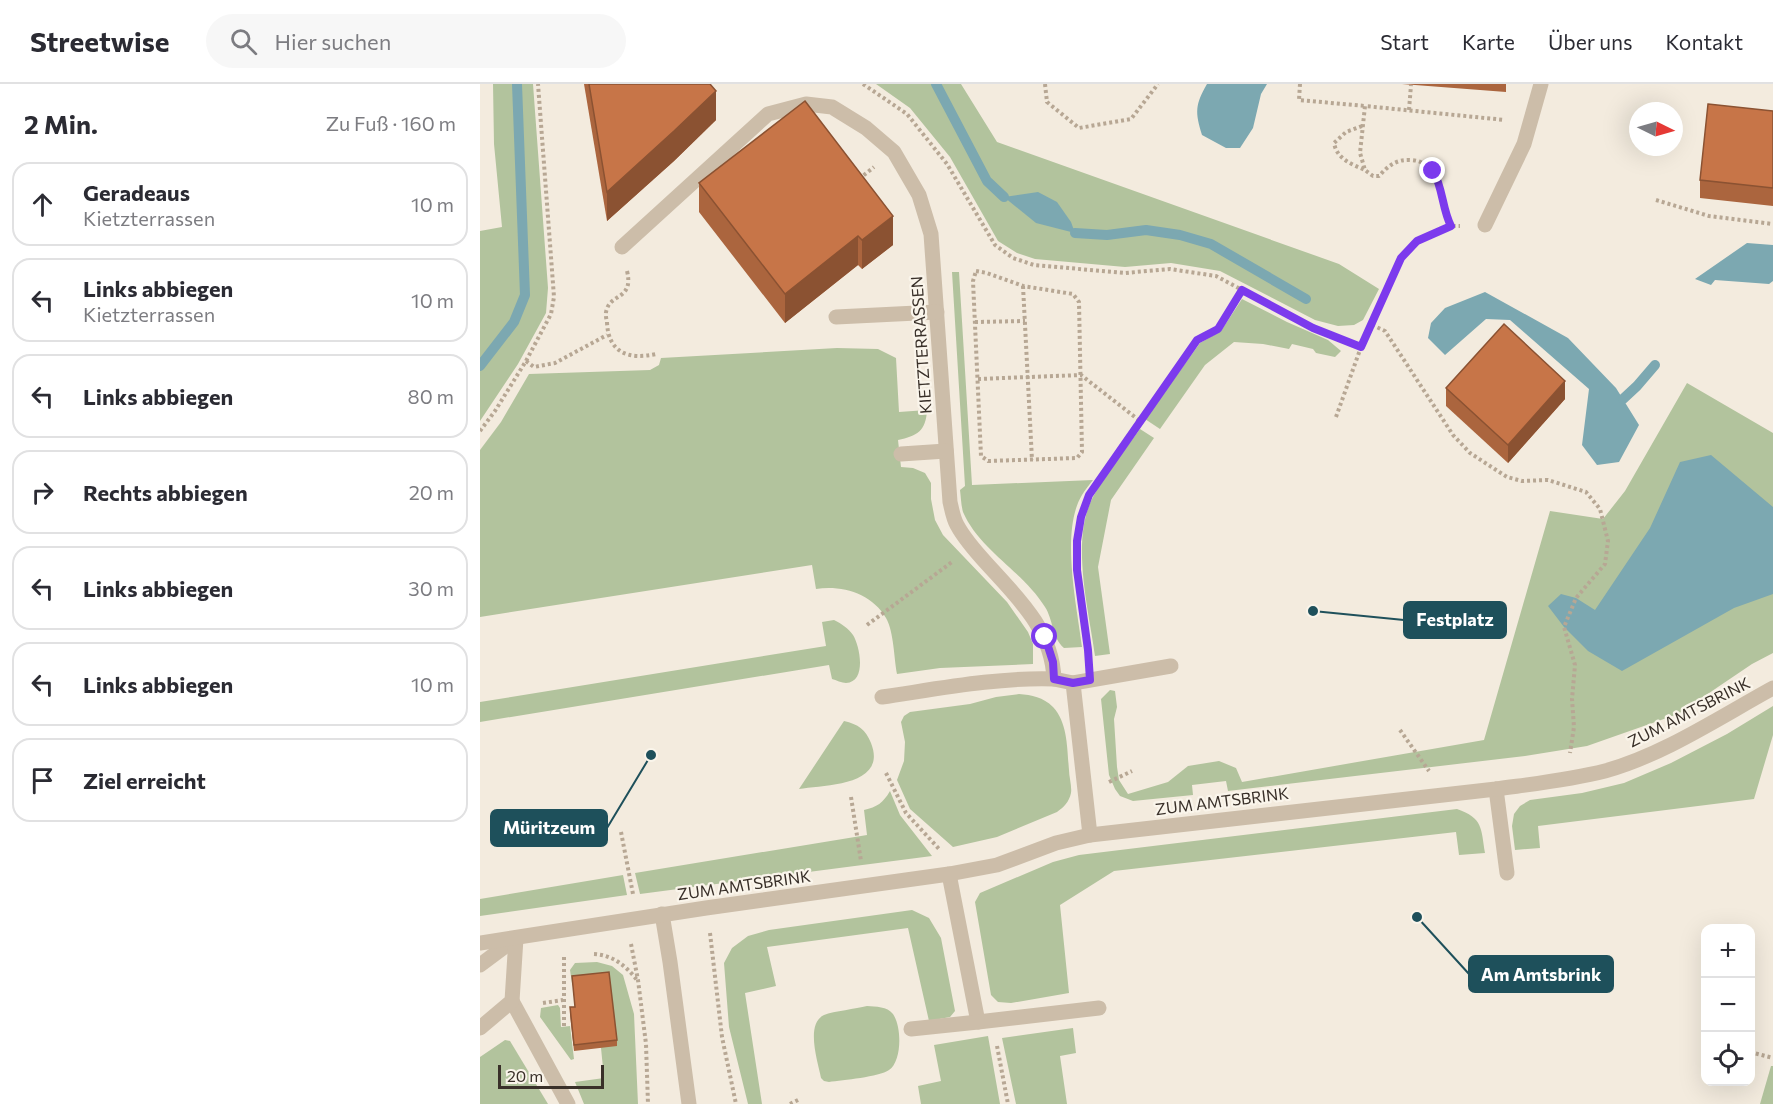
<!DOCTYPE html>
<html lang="de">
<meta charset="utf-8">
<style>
:root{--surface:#fff;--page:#f7f7f7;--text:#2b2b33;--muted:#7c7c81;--line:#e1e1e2}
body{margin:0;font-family:Commissioner,sans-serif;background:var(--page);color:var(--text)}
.controls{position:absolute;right:18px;bottom:18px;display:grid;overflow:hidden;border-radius:12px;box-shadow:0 6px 24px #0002}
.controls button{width:54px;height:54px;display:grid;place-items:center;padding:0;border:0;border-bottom:2px solid var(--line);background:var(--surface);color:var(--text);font:30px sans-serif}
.compass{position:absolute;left:1149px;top:18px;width:54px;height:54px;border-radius:50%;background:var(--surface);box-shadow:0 6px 24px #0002;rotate:95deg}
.scale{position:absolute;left:18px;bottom:15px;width:106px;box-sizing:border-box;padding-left:6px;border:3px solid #393029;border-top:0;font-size:16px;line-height:21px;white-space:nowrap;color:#393029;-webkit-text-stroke:4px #faf5eb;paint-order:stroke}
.stop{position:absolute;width:18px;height:18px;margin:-14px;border:4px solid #7c3aed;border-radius:50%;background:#fff}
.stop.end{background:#7c3aed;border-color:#fff;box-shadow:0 2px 6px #0008}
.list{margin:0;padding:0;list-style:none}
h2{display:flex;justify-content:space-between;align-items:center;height:78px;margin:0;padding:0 24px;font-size:26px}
h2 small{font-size:20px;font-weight:400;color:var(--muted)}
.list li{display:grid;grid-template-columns:39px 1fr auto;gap:18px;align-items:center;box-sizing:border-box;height:84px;margin:0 12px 12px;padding:0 12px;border:2px solid var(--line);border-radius:18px}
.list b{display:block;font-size:22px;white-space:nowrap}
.list p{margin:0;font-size:20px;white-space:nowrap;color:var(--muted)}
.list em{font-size:20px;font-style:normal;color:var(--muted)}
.icon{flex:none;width:33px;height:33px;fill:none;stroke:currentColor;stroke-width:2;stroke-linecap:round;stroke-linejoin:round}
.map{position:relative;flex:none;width:1293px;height:1020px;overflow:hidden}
header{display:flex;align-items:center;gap:36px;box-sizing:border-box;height:84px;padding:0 30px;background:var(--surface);border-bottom:2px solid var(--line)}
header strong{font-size:28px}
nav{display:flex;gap:33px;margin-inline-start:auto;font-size:21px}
.search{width:420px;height:54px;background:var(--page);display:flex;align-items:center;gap:15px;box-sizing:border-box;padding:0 21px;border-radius:33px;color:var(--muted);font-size:22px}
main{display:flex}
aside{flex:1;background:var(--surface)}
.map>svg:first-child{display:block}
</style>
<header>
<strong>Streetwise</strong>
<div class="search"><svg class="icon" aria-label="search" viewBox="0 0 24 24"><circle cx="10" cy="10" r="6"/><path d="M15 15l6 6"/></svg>Hier suchen</div>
<nav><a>Start</a><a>Karte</a><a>Über uns</a><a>Kontakt</a></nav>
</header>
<main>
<aside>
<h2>2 Min.<small>Zu Fuß · 160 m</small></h2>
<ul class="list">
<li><svg class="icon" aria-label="ahead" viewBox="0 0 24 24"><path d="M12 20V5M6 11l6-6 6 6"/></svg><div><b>Geradeaus</b><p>Kietzterrassen</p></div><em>10 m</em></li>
<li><svg class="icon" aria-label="left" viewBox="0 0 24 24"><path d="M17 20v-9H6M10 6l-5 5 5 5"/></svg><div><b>Links abbiegen</b><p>Kietzterrassen</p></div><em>10 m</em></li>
<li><svg class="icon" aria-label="left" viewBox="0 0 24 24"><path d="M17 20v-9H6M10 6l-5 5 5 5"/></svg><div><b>Links abbiegen</b></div><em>80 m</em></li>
<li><svg class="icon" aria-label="right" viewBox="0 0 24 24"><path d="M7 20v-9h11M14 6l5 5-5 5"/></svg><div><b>Rechts abbiegen</b></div><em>20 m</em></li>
<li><svg class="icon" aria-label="left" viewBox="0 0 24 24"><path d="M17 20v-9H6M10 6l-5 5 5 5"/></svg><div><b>Links abbiegen</b></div><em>30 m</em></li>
<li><svg class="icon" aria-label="left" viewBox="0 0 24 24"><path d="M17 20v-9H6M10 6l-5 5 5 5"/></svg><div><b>Links abbiegen</b></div><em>10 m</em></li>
<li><svg class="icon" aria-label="arrive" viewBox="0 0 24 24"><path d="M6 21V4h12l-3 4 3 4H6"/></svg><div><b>Ziel erreicht</b></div></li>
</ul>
</aside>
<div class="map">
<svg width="1293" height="1020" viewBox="0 0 1293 1020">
<rect width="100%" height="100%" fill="#f3ebde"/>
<g fill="#b2c39d">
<path d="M13 0H53L68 204 66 229 38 280 0 337V147L22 143 14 60Z"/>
<path d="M396 0H481L517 58 859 180 899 205 883 236 874 241 858 242 835 236 740 187 691 179 645 183 555 175 537 169 518 157 470 73 430 24Z"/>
<path d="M472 188H479L492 401 613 396C609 401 605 406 602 411 580 447 597 522 602 563L584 564C572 554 573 535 565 523 543 487 500 467 483 428 481 421 481 413 480 406L485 402Z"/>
<path d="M762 215 807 238 848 256 861 267 855 273 836 269 833 265 812 260 809 265 783 260 754 258 725 281 680 345 665 335 720 259 741 247Z"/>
<path d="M357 264 398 265 416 274 419 328 447 326C446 347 437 352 418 356L421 383 433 384 445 389 451 399V415L455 436 463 451 527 518 548 548 553 560V580L460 584 417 590C414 575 414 548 406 534 392 510 363 501 336 505L332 481 0 533V366L21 338 49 290 170 286 179 281 181 274Z"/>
<path d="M1207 299 1293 349V569L1272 580 1198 630 1107 662 1045 672 748 707 746 697 712 701 713 711 653 717 640 712 635 705 629 691 621 615 630 606 635 607 637 623 634 635 637 683 639 696 648 710 688 698 708 682 739 677 756 684 762 698 1004 656 1070 427 1123 435 1145 407Z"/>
<path d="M660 345 674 354 631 416 618 483 630 570 615 572C609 526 590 456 613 413 626 389 644 367 660 345Z"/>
<path d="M354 536C362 540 368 544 373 551 380 562 387 598 366 599 362 599 356 596 352 595L349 581 0 638V618L346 562 342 538Z"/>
<path d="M539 610C552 611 563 613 573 623 588 639 587 665 589 686 589 693 592 702 591 709 589 718 584 723 577 728L517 753 473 763 430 725 417 696 424 677 425 658 421 638 424 632 430 628 490 620 516 613Z"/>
<path d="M1293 622V651L1274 715 1058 742 1060 764 1035 766 1032 742 1034 730 1040 722 1050 716 1102 709 1144 699 1191 679 1247 650Z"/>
<path d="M364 637C378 640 386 646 391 659 408 702 345 701 319 705Z"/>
<path d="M410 707 420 731 452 772 160 810 155 789 387 751 384 726C397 723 403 719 410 707Z"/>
<path d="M977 725C1003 734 1001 744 1005 769L979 771 976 748 634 787 580 821 589 909 531 919 518 918 511 911 495 818 500 809 573 778 599 771Z"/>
<path d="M143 791 147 811 0 832V815Z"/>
<path d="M432 826 449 834 461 854 475 927 470 933 449 937 428 844 287 863 296 902 265 909 282 1020H268L249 943 244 879 252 864 268 852 289 846Z"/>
<path d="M117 878 132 882 143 891 154 930 158 1020H104L95 998 124 994 121 964 92 899 90 886 95 879Z"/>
<path d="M78 921 80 924 81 943 90 942 94 975 91 976 60 933 61 924Z"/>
<path d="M387 922C396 923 407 922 413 930 422 943 422 977 409 986 399 993 363 996 349 998L344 997 341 994C338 978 325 940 344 931 354 927 376 925 387 922Z"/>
<path d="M593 944 596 969 580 972 587 1020H536L522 954Z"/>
<path d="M508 952 520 1020H441L438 1002 461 997 454 961Z"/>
<path d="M25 956 30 957 68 1020H0V973Z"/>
<path d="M1291 982H1293V1020H1280Z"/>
</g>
<g fill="#7ca8b1">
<path d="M727 0H787L781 10 773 44 760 64H746L722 51C715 28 715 21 727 0Z"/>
<path d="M558 108 577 118 591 138 595 149 556 139 524 113Z"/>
<path d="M1267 159 1293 161V197L1289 200 1235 196 1231 201 1215 195Z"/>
<path d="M1005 208 1088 254 1136 304 1159 341 1139 378 1117 381 1102 361 1109 305 1030 236 1006 235 965 271 948 254 951 239 965 224Z"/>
<path d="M1231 371 1293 423V510L1254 524 1142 587 1108 567 1084 543 1068 522 1081 510 1096 514 1115 526 1170 444 1200 378Z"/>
</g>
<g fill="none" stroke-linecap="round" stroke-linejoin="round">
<g stroke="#7ca8b1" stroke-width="10">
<path d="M456 0 507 97 524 113"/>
<path d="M595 149 627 151 666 146 700 151 731 160 826 215"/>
<path d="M0 282 34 238 45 211 37 0"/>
<path d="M1143 315 1157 302 1175 281"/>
</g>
<g stroke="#b7a794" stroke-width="4" stroke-dasharray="3 3" stroke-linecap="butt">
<path d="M383 0 427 30 467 80 515 161 533 174 554 181 645 189 690 185 736 192 833 244 881 263"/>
<path d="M565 0 567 18 599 44 651 35 678 0"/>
<path d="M820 0 819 16 885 22"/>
<path d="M929 26 931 1"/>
<path d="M882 42 866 48 854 59C857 75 871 80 885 86"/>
<path d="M379 95 394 83"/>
<path d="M1176 116 1229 132 1293 140"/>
<path d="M971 142C960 120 964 78 931 76 916 75 908 82 899 92H893L885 86 880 69 885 22 1025 36"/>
<path d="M147 187C154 215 131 210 127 225 125 229 126 234 127 238 128 269 149 276 176 270"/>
<path d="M496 187 507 189 543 202 593 210 599 218 602 368 597 374 508 377 501 372 493 197Z"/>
<path d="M543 202 552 376"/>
<path d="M495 238 545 237"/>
<path d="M892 241 905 247 973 351 990 369 1027 393 1042 397 1068 396 1106 408 1120 425 1128 457 1125 480 1096 514 1084 543 1095 581 1092 615 1094 643 1090 669"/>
<path d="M46 277 54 283 75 279 127 251"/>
<path d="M498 295 601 291 660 337"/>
<path d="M856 333 881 263 921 174 937 157 971 142H980"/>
<path d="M0 347 15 327 46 277 71 230 74 213 58 0"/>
<path d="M387 541 472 478"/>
<path d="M608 571C606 526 588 478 601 433 603 426 606 418 609 411L717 256 738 245 762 206"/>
<path d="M920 646 949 687"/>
<path d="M406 689 426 729 460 766"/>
<path d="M629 698 652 687"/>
<path d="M371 713 381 777"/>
<path d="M141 748 153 810"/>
<path d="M230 849 242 953 256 1020"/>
<path d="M151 860 158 896 166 960 168 1020"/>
<path d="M114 870C133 871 146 882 157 896"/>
<path d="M63 919 83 916"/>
<path d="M84 942V872H86"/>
<path d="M517 962 528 1020"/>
<path d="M1270 968 1293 974"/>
<path d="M310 1020 320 1015"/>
</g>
<g stroke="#ccbda9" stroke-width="15">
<path d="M142 163 288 30 326 20 352 23 386 44 414 68 439 111 451 150 470 418C472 426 473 434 477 441 485 456 497 469 508 481 539 515 572 546 574 595 519 593 457 605 402 613"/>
<path d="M356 233 457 228"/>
<path d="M421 370 466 367"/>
<path d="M593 599 691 582"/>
<path d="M1016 705 1027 789"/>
<path d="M469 790 498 938 619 924"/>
<path d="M0 881 36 854"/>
<path d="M32 917 88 1020"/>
<path d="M0 944 32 917 36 854"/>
<path d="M431 945 498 938"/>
</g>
<g stroke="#ccbda9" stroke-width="15">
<path d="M1005 141 1044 60 1061 0"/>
<path d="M574 595 593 599 610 751"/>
<path d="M182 830 190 878 209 1020"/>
<path d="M0 859 226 824 469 790 517 781 576 759 610 751 1016 705C1052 700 1090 696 1125 687 1183 671 1240 633 1293 604"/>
</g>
</g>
<g fill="#ab653e">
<path d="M104 0H230L236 36 194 77 127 137Z"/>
<path d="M922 0H1026V8Z"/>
<path d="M1293 27V122L1220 114V96Z"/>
<path d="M219 99 413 161 382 185 378 181 305 239 219 128Z"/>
<path d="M966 304 1085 315 1028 379 966 322Z"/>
<path d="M92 892 137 956V962L94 967 90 930V923H95Z"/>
</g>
<g fill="#8b5232">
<path d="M236 7V36L194 77 127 137V108Z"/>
<path d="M413 132V161L382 185V156Z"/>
<path d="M378 152V181L305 239V210Z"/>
<path d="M1085 297V315L1028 379V361Z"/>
</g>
<g fill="#c77548" stroke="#8b5232" stroke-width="1.5">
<path d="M109 0H230L236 7 194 47 127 108Z"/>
<path d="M325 17 413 132 382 156 378 152 305 210 219 99Z"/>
<path d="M1228 20 1293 27V104L1220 96Z"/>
<path d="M1024 240 1085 297 1028 361 966 304Z"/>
<path d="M129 888 137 956 94 961 90 923H95L92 892Z"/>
</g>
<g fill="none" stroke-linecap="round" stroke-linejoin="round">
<path stroke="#7c3aed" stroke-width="8" d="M565 553 573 578 574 595 593 599 610 596 608 566 597 486V457L601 433 609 411 717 256 738 245 762 206 833 244 881 263 921 174 937 157 971 142C962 125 963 103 953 87"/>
</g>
<g text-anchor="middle" stroke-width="4.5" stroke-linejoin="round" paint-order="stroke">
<g font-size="16" fill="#393029" stroke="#faf5eb">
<text transform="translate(441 261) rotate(-94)" y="6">KIETZTERRASSEN</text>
<text transform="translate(1209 628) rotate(-27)" y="6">ZUM AMTSBRINK</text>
<text transform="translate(742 717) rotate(-7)" y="6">ZUM AMTSBRINK</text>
<text transform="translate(264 801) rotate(-8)" y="6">ZUM AMTSBRINK</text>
</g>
</g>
<path fill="none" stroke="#1e505b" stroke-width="2" d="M833 527L924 536M171 671L127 744M937 833L989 890"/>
<g fill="#1e505b" stroke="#faf5eb" stroke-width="2">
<circle cx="833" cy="527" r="6"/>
<circle cx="171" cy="671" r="6"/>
<circle cx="937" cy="833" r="6"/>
</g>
<g fill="#1e505b" stroke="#1e505b" stroke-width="2">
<rect x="924" y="518" width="102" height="36" rx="6"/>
<rect x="11" y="726" width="116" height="36" rx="6"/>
<rect x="989" y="872" width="144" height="36" rx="6"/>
</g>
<g font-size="18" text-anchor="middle" font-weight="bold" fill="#fff">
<text x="975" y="542">Festplatz</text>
<text x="69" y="750">Müritzeum</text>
<text x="1061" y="897">Am Amtsbrink</text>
</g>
</svg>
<div class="controls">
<button>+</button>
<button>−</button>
<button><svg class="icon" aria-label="locate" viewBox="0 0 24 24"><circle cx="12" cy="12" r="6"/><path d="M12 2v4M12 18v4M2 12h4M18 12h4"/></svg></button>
</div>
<svg class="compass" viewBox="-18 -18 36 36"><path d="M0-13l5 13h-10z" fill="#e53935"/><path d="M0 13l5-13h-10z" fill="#7c7c81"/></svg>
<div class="scale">20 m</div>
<div class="stop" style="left:565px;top:553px"></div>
<div class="stop end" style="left:953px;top:87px"></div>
</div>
</main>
